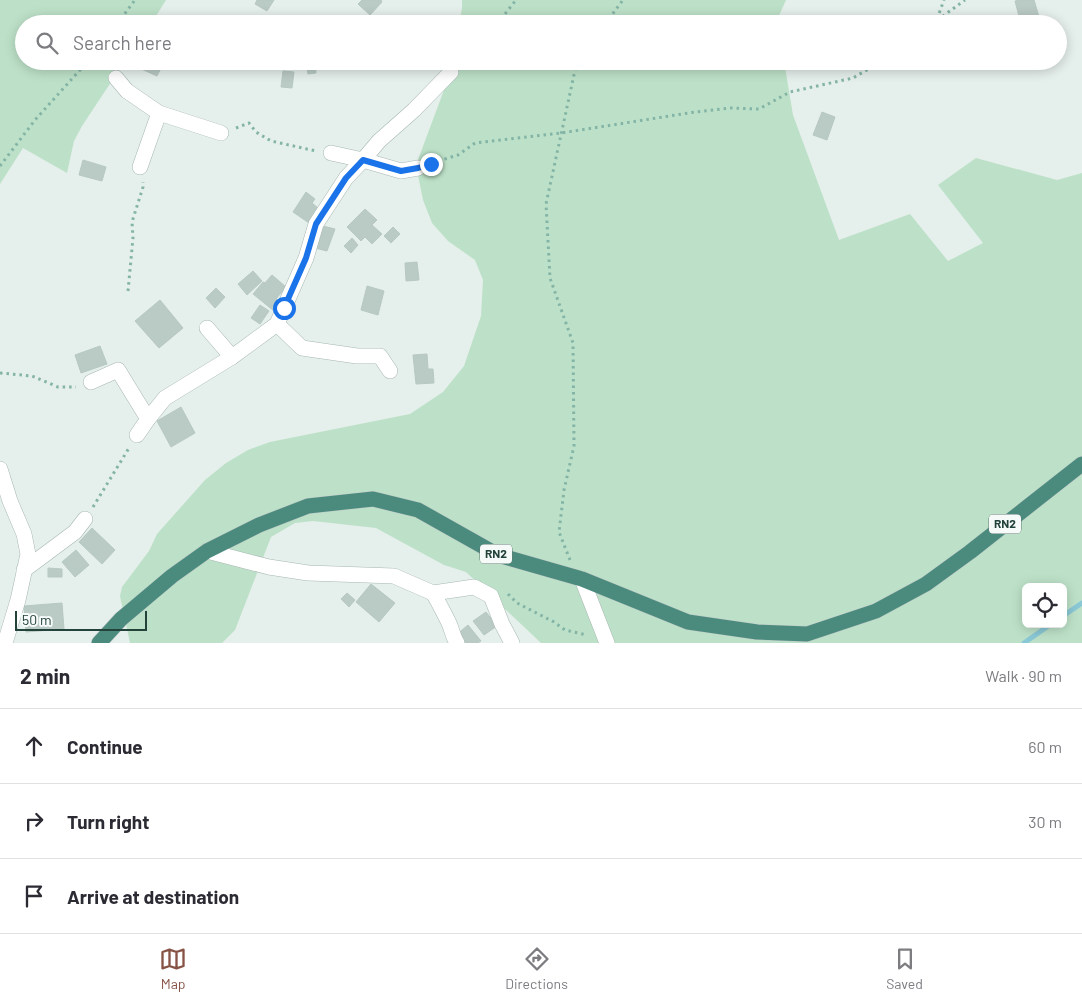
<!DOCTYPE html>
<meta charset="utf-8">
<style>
:root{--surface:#fff;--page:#f2f2f3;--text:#2b2b33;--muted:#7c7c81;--line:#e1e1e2;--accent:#875345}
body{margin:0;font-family:Barlow,sans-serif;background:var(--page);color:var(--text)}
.controls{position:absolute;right:15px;bottom:15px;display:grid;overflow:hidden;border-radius:8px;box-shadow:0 2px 12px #0003}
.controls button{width:45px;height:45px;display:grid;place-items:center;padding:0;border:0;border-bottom:1px solid var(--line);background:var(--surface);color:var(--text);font:25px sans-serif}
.scale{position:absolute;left:15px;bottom:12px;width:132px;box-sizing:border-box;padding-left:5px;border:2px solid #23423a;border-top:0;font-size:14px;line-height:18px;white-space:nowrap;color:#23423a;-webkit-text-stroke:4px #f6fbf9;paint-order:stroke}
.stop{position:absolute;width:15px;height:15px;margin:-11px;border:4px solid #1a73e8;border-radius:50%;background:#fff}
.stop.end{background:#1a73e8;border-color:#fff;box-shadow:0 1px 5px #0008}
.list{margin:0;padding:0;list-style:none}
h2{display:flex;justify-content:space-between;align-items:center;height:65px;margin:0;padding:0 20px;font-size:21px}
h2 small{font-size:16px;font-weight:400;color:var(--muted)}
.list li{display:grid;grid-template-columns:32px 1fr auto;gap:15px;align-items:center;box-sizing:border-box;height:75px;padding:0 20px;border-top:1px solid var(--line)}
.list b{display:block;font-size:19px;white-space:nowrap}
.list em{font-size:16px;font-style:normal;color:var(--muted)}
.icon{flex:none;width:28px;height:28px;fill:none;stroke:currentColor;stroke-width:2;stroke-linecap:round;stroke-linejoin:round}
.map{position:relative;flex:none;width:1082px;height:643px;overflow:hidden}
.search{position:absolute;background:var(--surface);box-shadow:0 2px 12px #0003;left:15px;right:15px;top:15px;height:55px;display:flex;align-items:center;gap:12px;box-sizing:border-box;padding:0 18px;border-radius:28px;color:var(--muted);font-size:19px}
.sheet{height:290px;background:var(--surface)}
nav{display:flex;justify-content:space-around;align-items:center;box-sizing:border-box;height:70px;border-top:1px solid var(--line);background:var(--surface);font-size:14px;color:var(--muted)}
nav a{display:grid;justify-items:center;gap:2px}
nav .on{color:var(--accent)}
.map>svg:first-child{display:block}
</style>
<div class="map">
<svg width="1082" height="643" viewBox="0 0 1082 643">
<rect width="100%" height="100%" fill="#e5efeb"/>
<g fill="#bde1c8" fill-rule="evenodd">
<path d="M0 0H166L151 24H24V61H125L82 126 74 141 67 173 23 148 0 184Z"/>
<path d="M462 0H786L777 20V24H459L462 8Z"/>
<path d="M452 61H784L793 115 839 240 910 214 948 261 983 243 938 185 976 158 1057 180 1082 173V643H541L466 572 444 565 376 528 313 521 295 523 271 537 235 630 222 643H130L120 596 122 587 149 551 157 534 205 480 226 463 248 450 270 442 410 414 443 392 464 366 481 316 483 280 475 260 448 241 432 223 423 200 416 165 450 74ZM1026 587H1063V624H1026Z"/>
</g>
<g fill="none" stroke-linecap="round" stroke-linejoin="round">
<g stroke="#8bc8d6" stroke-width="5">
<path d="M1063 616 1082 603"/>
<path d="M1024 643 1051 624"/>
</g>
</g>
<g fill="#bacac4" stroke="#b7c9c2">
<path d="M257 0H274L267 11 255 4Z"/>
<path d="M362 0H381L382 2 370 15 358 4Z"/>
<path d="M1019 0H1034L1040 20 1029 24H1021L1015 1Z"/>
<path d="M143 61H162L164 62 157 76 139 68Z"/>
<path d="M315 62 316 73 308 74 306 63Z"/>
<path d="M283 71 294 72 292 88 281 87Z"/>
<path d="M822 112 835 117 827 140 813 135Z"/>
<path d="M83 160 106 167 102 181 79 175Z"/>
<path d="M306 192 315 199 312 203 318 208 309 223 293 212Z"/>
<path d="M365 209 377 220 372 225 382 234 372 244 365 237 361 241 347 227Z"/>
<path d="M323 226 335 229 327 251 315 248Z"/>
<path d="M393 227 400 234 391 243 384 236Z"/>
<path d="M352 238 358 245 351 253 344 246Z"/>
<path d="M417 262 419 280 406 281 405 263Z"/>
<path d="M253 271 262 281 247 295 238 284Z"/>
<path d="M272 275 286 287 276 299 281 303 274 311 253 294 263 282 265 283Z"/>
<path d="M367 286 384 291 378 315 361 310Z"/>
<path d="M216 288 225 297 215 308 206 298Z"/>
<path d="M160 300 183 328 159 348 135 321Z"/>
<path d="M260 305 269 311 260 324 251 318Z"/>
<path d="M100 346 107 364 81 373 75 355Z"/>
<path d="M427 354 428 369H433L434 383 416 384 413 355Z"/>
<path d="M181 407 195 433 171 447 157 421Z"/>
<path d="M92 528 115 550 102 564 79 542Z"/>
<path d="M76 550 89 565 75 577 62 562Z"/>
<path d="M48 568 62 569V577H48Z"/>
<path d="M371 584 395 603 379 622 356 602Z"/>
<path d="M347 593 355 600 349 607 341 599Z"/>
<path d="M62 603 64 629 26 632 24 606Z"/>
<path d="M486 612 497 626 484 635 473 621Z"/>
<path d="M468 625 481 641 478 643H461L455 636Z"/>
</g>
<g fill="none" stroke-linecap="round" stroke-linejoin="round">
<g stroke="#a7b8b2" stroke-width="16">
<g id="minor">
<path d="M116 78 127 91 159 113 221 133"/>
<path d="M331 153 363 160 379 141 414 110 451 72"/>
<path d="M140 167 159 113"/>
<path d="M277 324 302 348 357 356H380L390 371"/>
<path d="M207 328 232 357"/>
<path d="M91 382 118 370 148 419"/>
<path d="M137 435 148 419 165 398 232 357 277 324 306 258 316 224 346 178 363 160 401 171 418 168"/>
<path d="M0 469 10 501 24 534 28 554 18 600 5 643"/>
<path d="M207 551 269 567 308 573 394 576 433 593 474 587 491 596 502 624 512 643"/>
<path d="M24 570 75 532 85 519"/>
<path d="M582 579 607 643"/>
<path d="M433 593C439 603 444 613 449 623 452 630 453 637 457 643"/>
</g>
</g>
<g stroke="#c1cac8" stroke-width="16">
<path id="trunk" d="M99 643 121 619 172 576 207 551 259 525 308 506 373 499 418 510 498 555 582 579 688 622 757 632 807 634 876 611 926 584 970 552 1082 464"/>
</g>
<g stroke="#84b4a6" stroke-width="3" stroke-dasharray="2.5 4" stroke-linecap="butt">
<path d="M937 19 944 0"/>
<path d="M117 24 135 0"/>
<path d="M497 24 516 0"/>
<path d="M605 24 623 0"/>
<path d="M932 24 965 0"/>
<path d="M97 61 106 69"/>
<path d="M236 128 249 123 256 132 271 141 316 151"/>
<path d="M432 163 458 155 475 143 561 133 695 112 731 108 759 109 790 92 853 78 882 61"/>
<path d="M0 166 35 120 88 61"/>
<path d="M128 291 133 238 132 222 143 187V182"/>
<path d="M0 373 32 376 58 387H76"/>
<path d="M93 507 129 448"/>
<path d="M570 560 559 532 564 490 574 446 573 343 550 278 546 204 577 61"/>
<path d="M508 594 517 603 554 622 565 630 587 635"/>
</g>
<use href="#minor" stroke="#fff" stroke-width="15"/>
<use href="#trunk" stroke="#4a8b7e" stroke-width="15"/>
</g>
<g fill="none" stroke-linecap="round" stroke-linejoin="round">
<path stroke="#1a73e8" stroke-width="6" d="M284 308 306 258 316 224 346 178 363 160 401 171 418 168 431 164"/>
</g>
<g text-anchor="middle" stroke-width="5" stroke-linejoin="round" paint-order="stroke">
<g fill="#f6fbf9" stroke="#627a73" stroke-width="1">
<rect x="989" y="514.5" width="32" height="19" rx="4"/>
<rect x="480" y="544.5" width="32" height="19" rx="4"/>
</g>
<g font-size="12" font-weight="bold" fill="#23423a">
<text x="1005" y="528">RN2</text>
<text x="496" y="558">RN2</text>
</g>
</g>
</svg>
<div class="controls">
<button><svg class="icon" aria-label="locate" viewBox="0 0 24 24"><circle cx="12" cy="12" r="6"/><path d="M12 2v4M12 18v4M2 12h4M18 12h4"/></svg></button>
</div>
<div class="scale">50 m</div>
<div class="stop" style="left:284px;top:308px"></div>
<div class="stop end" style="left:431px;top:164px"></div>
<div class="search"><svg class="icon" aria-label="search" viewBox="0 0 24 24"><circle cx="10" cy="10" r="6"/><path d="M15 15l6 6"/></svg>Search here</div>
</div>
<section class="sheet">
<h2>2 min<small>Walk · 90 m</small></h2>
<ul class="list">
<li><svg class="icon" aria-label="ahead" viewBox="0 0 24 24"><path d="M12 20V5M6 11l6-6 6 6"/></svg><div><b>Continue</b></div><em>60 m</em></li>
<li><svg class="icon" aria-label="right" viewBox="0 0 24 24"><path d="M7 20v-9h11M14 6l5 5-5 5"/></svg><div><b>Turn right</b></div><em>30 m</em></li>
<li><svg class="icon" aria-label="arrive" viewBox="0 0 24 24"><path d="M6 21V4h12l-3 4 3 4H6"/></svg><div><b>Arrive at destination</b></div></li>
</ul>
</section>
<nav>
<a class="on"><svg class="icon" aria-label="map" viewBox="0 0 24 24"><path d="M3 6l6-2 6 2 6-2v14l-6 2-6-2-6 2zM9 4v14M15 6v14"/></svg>Map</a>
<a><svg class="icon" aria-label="directions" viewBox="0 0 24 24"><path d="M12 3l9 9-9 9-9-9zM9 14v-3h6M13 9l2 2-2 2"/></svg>Directions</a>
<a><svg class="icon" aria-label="saved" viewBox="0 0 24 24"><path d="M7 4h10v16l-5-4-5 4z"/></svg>Saved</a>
</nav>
